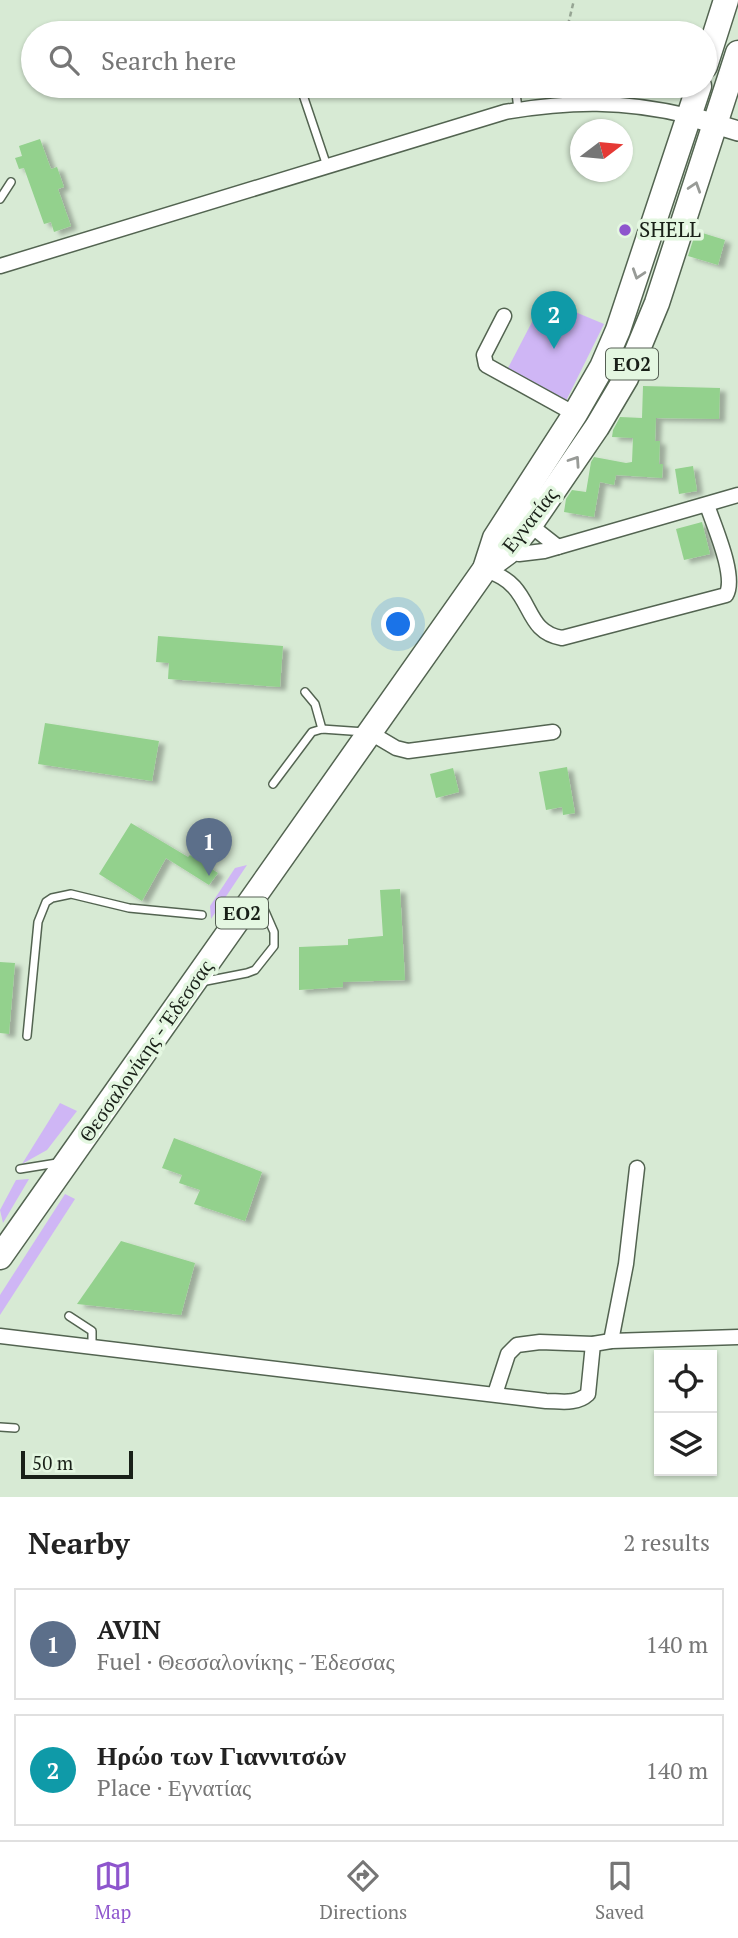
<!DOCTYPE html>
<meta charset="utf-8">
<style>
:root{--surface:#fff;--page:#f6f6f6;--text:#222;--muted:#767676;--line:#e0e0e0;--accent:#8e55cd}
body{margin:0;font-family:"PT Serif",serif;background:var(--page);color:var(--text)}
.controls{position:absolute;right:21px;bottom:21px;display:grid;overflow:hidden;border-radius:0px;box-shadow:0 2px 5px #0004}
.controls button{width:63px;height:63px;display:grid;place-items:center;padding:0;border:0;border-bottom:2px solid var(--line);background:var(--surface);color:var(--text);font:35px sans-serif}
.compass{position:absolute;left:570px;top:119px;width:63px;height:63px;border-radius:50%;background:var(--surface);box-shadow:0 2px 5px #0004;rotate:74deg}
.scale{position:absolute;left:21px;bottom:18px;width:112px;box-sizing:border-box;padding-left:7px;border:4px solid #192018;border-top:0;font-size:19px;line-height:24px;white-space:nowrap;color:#192018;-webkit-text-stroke:5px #e4f7e1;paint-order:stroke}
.you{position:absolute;left:399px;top:625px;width:24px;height:24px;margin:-18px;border:5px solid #fff;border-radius:50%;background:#1a73e8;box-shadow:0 0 0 10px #1a73e833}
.badge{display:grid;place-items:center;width:46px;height:46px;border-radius:50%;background:var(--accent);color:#fff;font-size:23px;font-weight:700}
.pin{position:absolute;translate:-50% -58px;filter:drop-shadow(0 2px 4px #0008)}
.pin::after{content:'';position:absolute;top:37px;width:24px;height:21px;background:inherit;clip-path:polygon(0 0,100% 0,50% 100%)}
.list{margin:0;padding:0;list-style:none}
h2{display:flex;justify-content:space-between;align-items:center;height:91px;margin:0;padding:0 28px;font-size:30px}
h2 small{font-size:23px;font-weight:400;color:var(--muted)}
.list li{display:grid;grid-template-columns:46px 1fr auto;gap:21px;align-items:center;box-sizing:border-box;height:112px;margin:0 14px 14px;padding:0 14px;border:2px solid var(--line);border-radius:0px}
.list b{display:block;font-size:26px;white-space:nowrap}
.list p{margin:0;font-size:23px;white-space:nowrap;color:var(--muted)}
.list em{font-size:23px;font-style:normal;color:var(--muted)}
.icon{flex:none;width:38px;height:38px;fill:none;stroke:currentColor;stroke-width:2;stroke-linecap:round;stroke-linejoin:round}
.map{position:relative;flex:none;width:738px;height:1497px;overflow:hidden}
.search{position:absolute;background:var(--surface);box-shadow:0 2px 5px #0004;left:21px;right:21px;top:21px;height:77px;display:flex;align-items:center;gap:18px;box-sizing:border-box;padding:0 24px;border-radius:38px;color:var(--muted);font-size:26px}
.sheet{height:343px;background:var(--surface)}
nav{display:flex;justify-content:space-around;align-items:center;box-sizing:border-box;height:98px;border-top:2px solid var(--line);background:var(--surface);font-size:19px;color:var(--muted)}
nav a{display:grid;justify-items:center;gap:4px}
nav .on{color:var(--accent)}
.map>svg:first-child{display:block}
</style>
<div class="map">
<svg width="738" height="1497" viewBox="0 0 738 1497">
<defs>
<filter id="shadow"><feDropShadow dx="6" dy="3.5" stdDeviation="2" flood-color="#0004"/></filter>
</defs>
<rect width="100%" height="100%" fill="#d7ead4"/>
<g fill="#cfb6f5">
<path d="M544 299 604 324 565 403 508 368Z"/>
<path d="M247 865 211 919 210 906 235 868Z"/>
<path d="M60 1103 77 1111 47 1150 22 1164Z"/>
<path d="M29 1179 3 1223 0 1210 16 1180Z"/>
<path d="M65 1194 75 1199 0 1315V1295Z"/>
</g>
<g fill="#93d18d" filter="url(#shadow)">
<path d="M40 139 51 169 57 167 64 187 58 189 71 226 54 232 51 222 44 224 24 168 19 169 15 158 22 156 19 146Z"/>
<path d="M696 231 725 240 718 265 688 256Z"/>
<path d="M643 386 720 388 719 419 656 418 655 441H660L659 464H663L662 478 616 475 614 485 600 482 594 517 564 512 566 499 572 490 586 492 591 462 594 457 626 463 632 462 633 438 612 437 613 430 620 417 642 418Z"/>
<path d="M693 466 697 491 679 494 675 469Z"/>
<path d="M702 522 710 554 684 560 676 529Z"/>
<path d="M158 636 283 646 280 687 168 679 169 663 156 662Z"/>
<path d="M45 723 159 741 152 781 38 764Z"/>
<path d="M567 767 575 813 563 815 562 807 546 810 539 772Z"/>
<path d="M453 768 459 792 436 798 430 774Z"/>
<path d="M131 823 188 857 190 855 218 873 209 885 166 858 142 901 99 874Z"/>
<path d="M400 889 405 980 343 982V987L299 990V947L348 945V939L383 936 380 890Z"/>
<path d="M0 962 15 963 9 1034 0 1033Z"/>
<path d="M174 1138 262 1172 245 1221 194 1204 200 1190 179 1183 182 1175 162 1168Z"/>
<path d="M121 1241 195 1263 181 1315 77 1304Z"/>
</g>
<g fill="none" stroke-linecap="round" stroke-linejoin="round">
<g stroke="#536451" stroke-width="10">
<g id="lane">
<path d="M300 86 327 166"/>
<path d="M518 109 516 93 518 86"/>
<path d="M0 199 11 182"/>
<path d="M305 692 315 704 322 729"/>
<path d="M273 784 312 732 322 729 365 732"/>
<path d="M201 982 247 973 255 970 274 946V932L260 900"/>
<path d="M27 1036 38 922 46 902 52 898 71 894 129 908 202 915"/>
<path d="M20 1169 57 1163"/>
<path d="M69 1316 92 1331V1345"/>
<path d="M0 1427 15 1428"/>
</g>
</g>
<g stroke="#536451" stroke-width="17">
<g id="street">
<path d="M0 266 505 112C571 101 623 100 689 116"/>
<path d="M504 316 484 355 486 365 575 414"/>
<path d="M530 525 558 547"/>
<path d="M508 552 519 554 544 551 738 495"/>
<path d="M485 569C496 574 506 578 514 587 532 607 531 633 562 638L726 595C737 577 714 526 707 505"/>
<path d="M369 732 396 748 408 751 553 732"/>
<path d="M0 1336 546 1401C560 1401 576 1405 588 1394L593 1344"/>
<path d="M611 1341 626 1264 637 1168"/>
<path d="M495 1394 508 1354 517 1345 540 1342 593 1344 611 1341 738 1337"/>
</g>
</g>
<g stroke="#536451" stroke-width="22">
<path id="secondary" d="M689 116 738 131"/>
</g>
<g stroke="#536451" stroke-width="27">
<g id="highway">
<path d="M705 66 726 0"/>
<path d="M485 569 508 552 530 525 597 427 626 378 657 303 738 53"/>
<path d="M0 1257 485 569 495 538 575 414 602 367 618 330 699 86"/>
</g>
</g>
<path stroke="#96a594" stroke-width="2.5" stroke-dasharray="5 3.5" stroke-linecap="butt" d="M566 33 574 0"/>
<use href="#lane" stroke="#fff" stroke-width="7"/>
<use href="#street" stroke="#fff" stroke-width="14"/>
<use href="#secondary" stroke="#fff" stroke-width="19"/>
<use href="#highway" stroke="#fff" stroke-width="24"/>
</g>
<defs><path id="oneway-chevron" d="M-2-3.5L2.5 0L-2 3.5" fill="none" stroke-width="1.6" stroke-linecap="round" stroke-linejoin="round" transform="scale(1.75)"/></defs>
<g stroke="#989b97">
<use href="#oneway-chevron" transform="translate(695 187) rotate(-72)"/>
<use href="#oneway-chevron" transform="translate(638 274) rotate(108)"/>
<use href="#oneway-chevron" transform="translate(575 461) rotate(-56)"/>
</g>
<circle fill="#8e55cd" stroke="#e4f7e1" stroke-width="2.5" cx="625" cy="230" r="7"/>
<g text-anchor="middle" stroke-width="7" stroke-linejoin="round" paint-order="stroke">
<g fill="#e4f7e1" stroke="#566054" stroke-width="2">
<rect x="606" y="348.5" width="52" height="31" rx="5"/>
<rect x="216" y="897.5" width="52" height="31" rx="5"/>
</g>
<g font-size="19" font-weight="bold" fill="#192018">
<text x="632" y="371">ΕΟ2</text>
<text x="242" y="920">ΕΟ2</text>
</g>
<g font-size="21" fill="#192018" stroke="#e4f7e1" text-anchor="start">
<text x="639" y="237">SHELL</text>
</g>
<g font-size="21" fill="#192018" stroke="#e4f7e1">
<text transform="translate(530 520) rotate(-52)" y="7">Εγνατίας</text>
<text transform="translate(146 1051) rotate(-55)" y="7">Θεσσαλονίκης - Έδεσσας</text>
</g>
</g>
</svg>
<div class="controls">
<button><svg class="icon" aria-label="locate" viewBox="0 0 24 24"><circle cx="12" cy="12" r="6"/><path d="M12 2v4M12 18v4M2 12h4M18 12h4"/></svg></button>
<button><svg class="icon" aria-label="layers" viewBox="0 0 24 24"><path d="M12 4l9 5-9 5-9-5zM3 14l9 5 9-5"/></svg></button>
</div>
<svg class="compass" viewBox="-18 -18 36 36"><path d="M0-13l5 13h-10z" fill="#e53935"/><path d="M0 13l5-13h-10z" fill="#767676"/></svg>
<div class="scale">50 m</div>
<div class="you"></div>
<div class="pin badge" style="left:209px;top:876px;background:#5c6f8a">1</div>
<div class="pin badge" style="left:554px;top:349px;background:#0f9aa8">2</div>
<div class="search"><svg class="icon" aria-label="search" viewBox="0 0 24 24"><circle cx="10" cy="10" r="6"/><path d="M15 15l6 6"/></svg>Search here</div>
</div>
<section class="sheet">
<h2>Nearby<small>2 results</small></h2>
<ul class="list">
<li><span class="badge" style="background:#5c6f8a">1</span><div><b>AVIN</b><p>Fuel · Θεσσαλονίκης - Έδεσσας</p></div><em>140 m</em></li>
<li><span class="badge" style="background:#0f9aa8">2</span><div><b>Ηρώο των Γιαννιτσών</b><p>Place · Εγνατίας</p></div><em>140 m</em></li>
</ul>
</section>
<nav>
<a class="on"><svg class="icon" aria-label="map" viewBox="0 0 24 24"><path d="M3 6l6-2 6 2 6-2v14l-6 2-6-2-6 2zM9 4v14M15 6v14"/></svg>Map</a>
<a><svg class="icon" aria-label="directions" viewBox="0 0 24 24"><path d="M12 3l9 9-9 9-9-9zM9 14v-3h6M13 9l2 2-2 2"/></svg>Directions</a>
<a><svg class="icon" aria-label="saved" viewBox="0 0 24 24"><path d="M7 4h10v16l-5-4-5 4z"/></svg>Saved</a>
</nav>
